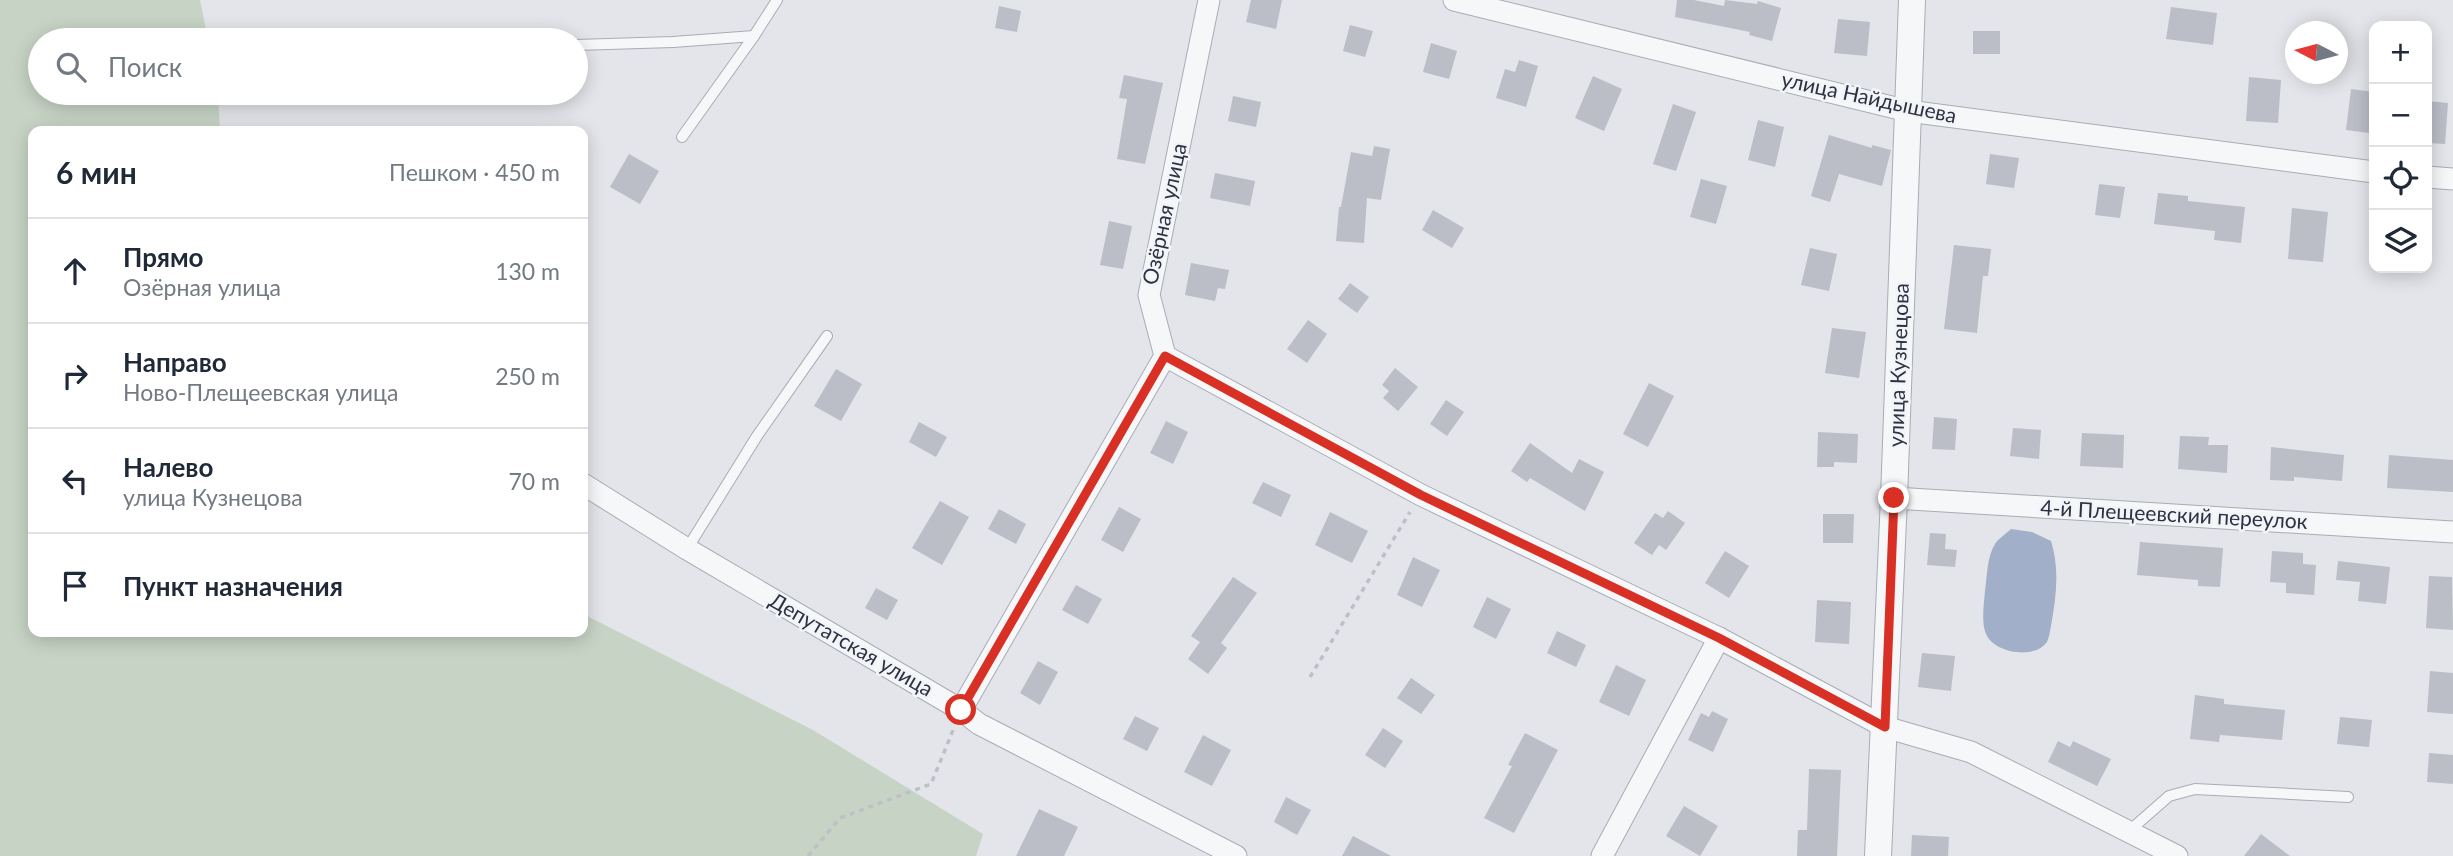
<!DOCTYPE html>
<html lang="ru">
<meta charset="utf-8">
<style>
:root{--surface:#fff;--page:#f6f6f7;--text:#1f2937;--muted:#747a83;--line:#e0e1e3}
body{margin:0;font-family:Lato,sans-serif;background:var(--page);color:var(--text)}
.controls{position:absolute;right:21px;top:21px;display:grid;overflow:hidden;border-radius:14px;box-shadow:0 4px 18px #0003}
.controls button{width:63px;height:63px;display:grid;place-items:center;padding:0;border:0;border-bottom:2px solid var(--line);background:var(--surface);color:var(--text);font:35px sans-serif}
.compass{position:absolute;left:2285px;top:21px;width:63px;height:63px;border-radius:50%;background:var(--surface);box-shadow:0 4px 18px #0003;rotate:276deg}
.stop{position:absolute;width:21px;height:21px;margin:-16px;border:5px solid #d93025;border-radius:50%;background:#fff}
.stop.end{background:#d93025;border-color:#fff;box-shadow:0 2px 7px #0008}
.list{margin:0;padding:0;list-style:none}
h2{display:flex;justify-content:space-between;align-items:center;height:91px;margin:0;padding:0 28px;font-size:30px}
h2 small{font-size:23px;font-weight:400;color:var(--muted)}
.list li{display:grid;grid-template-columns:46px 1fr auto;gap:21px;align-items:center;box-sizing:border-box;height:105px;padding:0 28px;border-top:2px solid var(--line)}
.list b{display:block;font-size:26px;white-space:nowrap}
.list p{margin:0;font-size:23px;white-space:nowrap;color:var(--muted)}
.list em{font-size:23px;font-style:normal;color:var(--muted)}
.icon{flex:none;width:38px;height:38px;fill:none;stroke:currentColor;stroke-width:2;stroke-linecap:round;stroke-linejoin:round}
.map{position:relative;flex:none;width:2453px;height:856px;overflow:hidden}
.search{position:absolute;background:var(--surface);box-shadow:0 4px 18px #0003;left:28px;top:28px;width:560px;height:77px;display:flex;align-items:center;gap:18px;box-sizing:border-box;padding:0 24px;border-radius:38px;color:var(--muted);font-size:26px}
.panel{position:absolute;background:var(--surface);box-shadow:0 4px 18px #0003;left:28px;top:126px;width:560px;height:511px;border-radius:14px}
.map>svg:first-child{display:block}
</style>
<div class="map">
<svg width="2453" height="856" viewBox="0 0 2453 856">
<rect width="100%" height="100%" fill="#e3e5ea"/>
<path fill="#c7d4c5" d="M0 0H200L208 40H40V93H218L220 131H33V632H583V614L813 730 983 834 976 856H0Z"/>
<path fill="#a1b0c8" d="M2011 529 2032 532 2051 541C2060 570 2056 597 2051 626 2050 631 2049 638 2047 642 2034 660 1994 653 1986 634 1981 623 1984 603 1985 591 1987 577 1987 556 1995 544 1999 538 2006 534 2011 529Z"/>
<g fill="#bbbec7">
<path d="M1251 0H1282L1276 29 1246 22Z"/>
<path d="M1677 0H1694L1724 6 1725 0 1757 4 1758 1 1781 8 1772 41 1749 35 1750 32 1675 17Z"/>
<path d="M999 6 1021 11 1017 32 995 28Z"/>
<path d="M2171 7 2217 13 2213 45 2166 39Z"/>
<path d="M1838 19 1870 22 1867 56 1834 53Z"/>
<path d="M1350 25 1373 31 1365 57 1343 51Z"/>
<rect x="1973" y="31" width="27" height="23"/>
<path d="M1431 43 1457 51 1449 79 1423 72Z"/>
<path d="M1519 60 1538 66 1526 107 1496 98 1505 69 1515 72Z"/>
<path d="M1124 75 1163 83 1145 164 1117 159 1127 99 1119 98Z"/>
<path d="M1593 76 1622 89 1604 131 1575 118Z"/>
<path d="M2249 77 2281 80 2278 123 2246 121Z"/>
<path d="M2351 89 2374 92V124L2370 123 2369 133 2346 130Z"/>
<path d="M1233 96 1261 102 1256 127 1228 121Z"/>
<path d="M2427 101 2448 103 2445 144 2427 143Z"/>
<path d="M1673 104 1696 112 1676 171 1653 164Z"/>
<path d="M1758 120 1784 127 1775 167 1748 160Z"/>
<path d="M1829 135 1872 148V145L1891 150 1882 186 1839 174 1830 202 1811 196Z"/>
<path d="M1374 146 1390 149 1381 200 1367 198 1364 243 1336 241 1339 207H1341L1351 152 1372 156Z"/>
<path d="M629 154 659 171 640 204 610 187Z"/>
<path d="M1990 154 2019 158 2014 188 1986 184Z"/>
<path d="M1215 173 1255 181 1250 206 1210 198Z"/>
<path d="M1701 179 1727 186 1716 224 1690 217Z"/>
<path d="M2099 184 2125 187 2120 218 2095 215Z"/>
<path d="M2158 193 2188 196V201L2245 207 2241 243 2214 240 2215 231 2154 224Z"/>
<path d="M2292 208 2328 212 2323 262 2288 259Z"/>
<path d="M1433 210 1464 228 1452 248 1422 230Z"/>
<path d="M1109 221 1132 226 1123 269 1100 265Z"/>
<path d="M1954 245 1991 249 1988 276H1983L1977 333 1944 329Z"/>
<path d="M1810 248 1837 254 1829 291 1801 285Z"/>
<path d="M1191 263 1229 270 1225 289 1218 288 1215 301 1185 295Z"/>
<path d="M1350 283 1369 297 1357 313 1338 299Z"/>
<path d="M1308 320 1327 334 1307 363 1287 349Z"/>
<path d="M1832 328 1866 332 1859 378 1825 373Z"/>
<path d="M1395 368 1418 387 1398 411 1383 398 1389 391 1382 385Z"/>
<path d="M836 369 862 384 841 421 814 406Z"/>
<path d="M1649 383 1674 396 1648 447 1623 434Z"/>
<path d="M1446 400 1464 412 1447 436 1430 424Z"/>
<path d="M1934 417 1957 419 1955 450 1932 449Z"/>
<path d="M1166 421 1188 432 1173 464 1150 453Z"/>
<path d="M919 422 947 437 936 457 909 442Z"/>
<path d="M2013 428 2041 430 2039 459 2010 456Z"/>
<path d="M1818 432 1858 434 1857 463 1834 462V467H1817Z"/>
<path d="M2082 433 2124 435 2123 468 2080 466Z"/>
<path d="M2180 436 2209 437 2208 445H2228L2227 473 2178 469Z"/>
<path d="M1530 443 1572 473 1579 459 1604 472 1585 511 1530 478 1527 482 1511 471Z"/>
<path d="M2271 447 2344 455 2342 481 2294 477V481L2270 480Z"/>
<path d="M2389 455 2453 460V492L2387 488Z"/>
<path d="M1263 482 1291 495 1281 517 1252 503Z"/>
<path d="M940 501 969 517 942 565 912 548Z"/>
<path d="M1119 507 1141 519 1123 552 1101 540Z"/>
<path d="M999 509 1026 524 1016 544 988 529Z"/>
<path d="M1668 511 1685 523 1666 550 1659 545 1652 555 1634 543 1655 513 1663 518Z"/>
<path d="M1330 512 1368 531 1352 563 1315 545Z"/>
<path d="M1823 514H1854L1853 543H1823Z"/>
<path d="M1930 533 1946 534 1945 549 1957 550 1955 567 1927 565Z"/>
<path d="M2140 542 2223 548 2220 587 2198 586V580L2137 575Z"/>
<path d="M1725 551 1749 566 1729 598 1705 583Z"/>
<path d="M2272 551 2303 553V564L2316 565 2314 595 2286 593V583L2270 582Z"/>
<path d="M1413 557 1440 570 1422 607 1397 595Z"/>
<path d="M2338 561 2390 567 2386 604 2358 601 2360 582 2336 580Z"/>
<path d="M2429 576 2452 577 2453 630 2426 628Z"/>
<path d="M1233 577 1257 593 1221 643 1227 648 1208 674 1188 659 1200 642 1191 636Z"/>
<path d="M1076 585 1102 599 1088 624 1062 610Z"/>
<path d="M876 588 898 600 887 620 865 608Z"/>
<path d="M1487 597 1511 609 1496 639 1473 627Z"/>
<path d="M1817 600 1851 602 1849 644 1815 642Z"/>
<path d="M1557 631 1586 645 1576 667 1547 653Z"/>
<path d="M1922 653 1955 656 1951 691 1918 687Z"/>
<path d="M1038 661 1058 672 1040 705 1020 693Z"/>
<path d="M1616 665 1646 680 1629 716 1599 702Z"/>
<path d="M2430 671 2453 673V714L2427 712Z"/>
<path d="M1411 678 1435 695 1421 714 1397 698Z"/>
<path d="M2195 695 2224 699V704L2285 710 2282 740 2220 735 2219 742 2190 739Z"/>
<path d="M1712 711 1728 719 1713 752 1688 740 1701 713 1709 717Z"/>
<path d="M1135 716 1159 728 1147 751 1123 739Z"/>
<path d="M2340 717 2372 720 2369 747 2337 744Z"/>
<path d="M1383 728 1403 741 1385 768 1365 755Z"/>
<path d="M1525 733 1558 750 1514 833 1484 818 1512 766 1508 765Z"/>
<path d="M1203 735 1231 750 1212 786 1184 772Z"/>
<path d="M2058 741 2070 747 2073 741 2111 759 2097 786 2048 762Z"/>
<path d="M2429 753 2453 755V784L2427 782Z"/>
<path d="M1809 769 1841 770 1837 856H1797L1798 830H1807Z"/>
<path d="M1286 797 1311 810 1297 835 1274 822Z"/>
<path d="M1684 806 1718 826 1700 856 1666 836Z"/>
<path d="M1039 809 1078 827 1064 856H1016Z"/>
<path d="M2261 834 2290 856H2244Z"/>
<path d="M1912 835 1949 837 1948 856H1911Z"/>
<path d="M1353 836 1391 856H1342Z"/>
</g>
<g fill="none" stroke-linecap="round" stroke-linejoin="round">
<g stroke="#a8acb4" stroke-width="12">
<g id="service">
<path d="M576 45 673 42 754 36"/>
<path d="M682 137 754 36 777 0"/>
<path d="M687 549 757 436 827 336"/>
<path d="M2128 832 2169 796 2195 789 2348 797"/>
</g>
</g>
<g stroke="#a8acb4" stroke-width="23">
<g id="minor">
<path d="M1454 0 1908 111 2374 172"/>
<path d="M2427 177 2453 179"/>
<path d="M1165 356 1421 495 1719 638 1885 727 1971 752 2177 856"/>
<path d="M583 484 687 549 961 710 979 724 1236 856"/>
<path d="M1894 498 2453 532"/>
<path d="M961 710 1165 356 1149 295 1209 0"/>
<path d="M1602 856 1719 638"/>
</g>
</g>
<g stroke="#a8acb4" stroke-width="28">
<path id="tertiary" d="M1878 856 1894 498 1912 0"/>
</g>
<g stroke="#bdc0c6" stroke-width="3.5" stroke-dasharray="5 5" stroke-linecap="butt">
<path d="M1310 677 1410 512"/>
<path d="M808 856 840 818 931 784 954 728"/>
</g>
<use href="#service" stroke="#f6f7f9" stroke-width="10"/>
<use href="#minor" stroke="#f6f7f9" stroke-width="21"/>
<use href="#tertiary" stroke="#f6f7f9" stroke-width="26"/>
</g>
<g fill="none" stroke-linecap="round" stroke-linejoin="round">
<path stroke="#d93025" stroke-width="9" d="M961 710 1165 356 1421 495 1719 638 1885 727 1894 498"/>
</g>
<g text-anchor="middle" stroke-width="5" stroke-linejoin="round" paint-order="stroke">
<g font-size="21" fill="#2c3242" stroke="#f3f4f8">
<text transform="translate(1869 98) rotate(12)" y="7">улица Найдышева</text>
<text transform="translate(1165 214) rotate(-78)" y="7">Озёрная улица</text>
<text transform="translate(1899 365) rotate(-88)" y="7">улица Кузнецова</text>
<text transform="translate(2174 515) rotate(3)" y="7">4-й Плещеевский переулок</text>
<text transform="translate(851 645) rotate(30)" y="7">Депутатская улица</text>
</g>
</g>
</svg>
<div class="controls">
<button>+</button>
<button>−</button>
<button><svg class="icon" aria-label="locate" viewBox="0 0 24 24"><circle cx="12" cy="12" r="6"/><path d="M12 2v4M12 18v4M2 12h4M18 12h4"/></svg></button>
<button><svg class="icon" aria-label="layers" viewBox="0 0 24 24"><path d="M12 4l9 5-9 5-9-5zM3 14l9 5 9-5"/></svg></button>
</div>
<svg class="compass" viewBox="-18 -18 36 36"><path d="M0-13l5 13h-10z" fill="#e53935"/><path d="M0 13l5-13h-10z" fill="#747a83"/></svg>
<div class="stop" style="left:961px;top:710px"></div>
<div class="stop end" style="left:1894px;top:498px"></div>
<div class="search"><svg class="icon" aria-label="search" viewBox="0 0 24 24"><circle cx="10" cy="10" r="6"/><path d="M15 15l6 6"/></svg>Поиск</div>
<section class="panel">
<h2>6 мин<small>Пешком · 450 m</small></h2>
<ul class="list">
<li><svg class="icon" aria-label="ahead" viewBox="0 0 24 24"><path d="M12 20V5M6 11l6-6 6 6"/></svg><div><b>Прямо</b><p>Озёрная улица</p></div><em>130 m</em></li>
<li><svg class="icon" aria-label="right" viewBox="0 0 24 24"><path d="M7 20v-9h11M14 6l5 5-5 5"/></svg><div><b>Направо</b><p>Ново-Плещеевская улица</p></div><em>250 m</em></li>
<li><svg class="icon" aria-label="left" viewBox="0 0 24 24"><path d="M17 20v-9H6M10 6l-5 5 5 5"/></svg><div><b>Налево</b><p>улица Кузнецова</p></div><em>70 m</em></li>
<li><svg class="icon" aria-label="arrive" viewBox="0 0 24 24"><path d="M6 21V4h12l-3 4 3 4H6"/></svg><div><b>Пункт назначения</b></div></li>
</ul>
</section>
</div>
